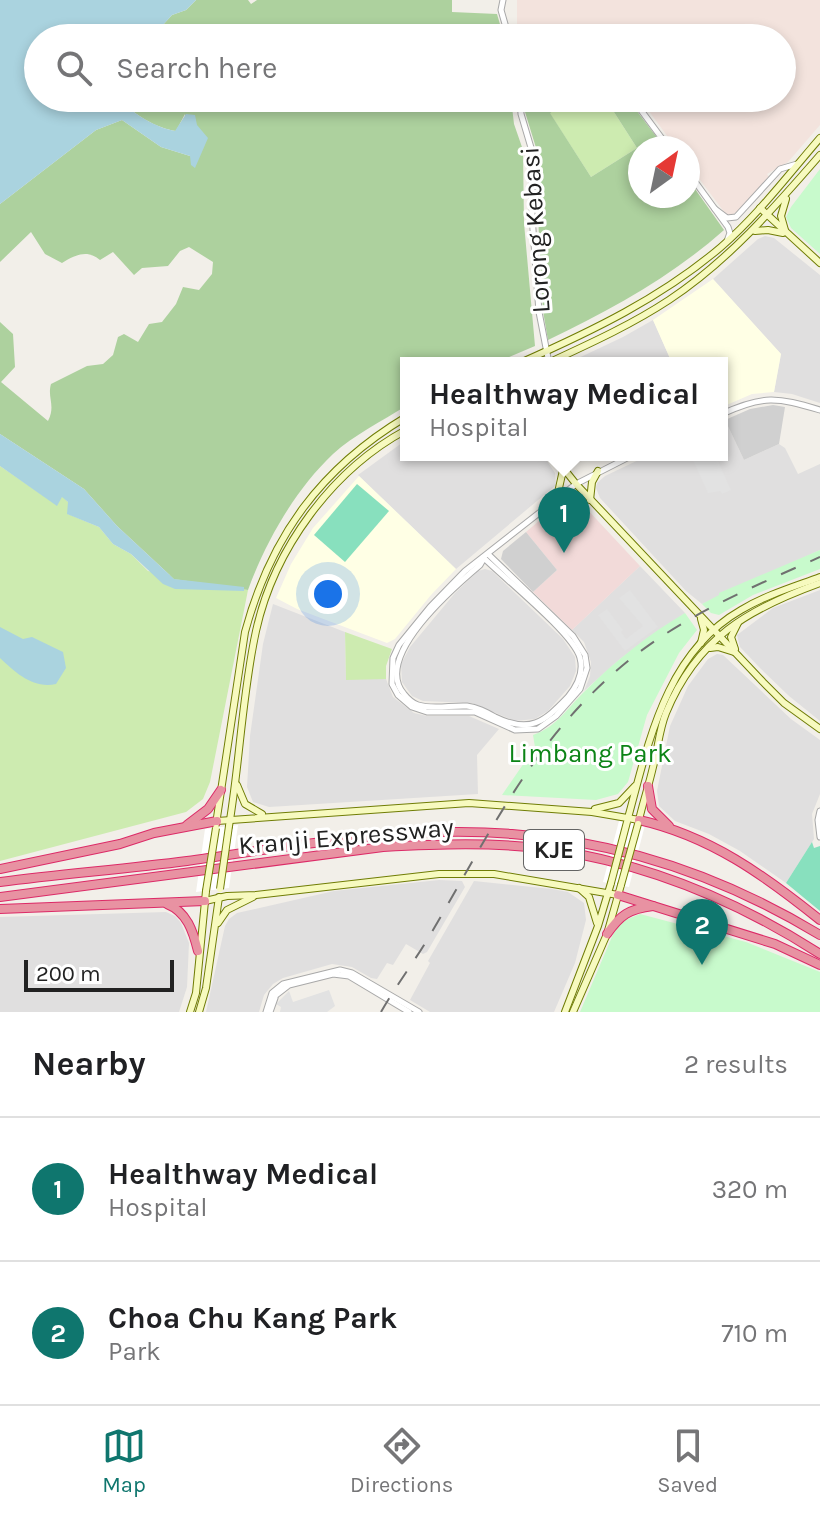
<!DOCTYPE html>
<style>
:root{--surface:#fff;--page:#f6f6f6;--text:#202124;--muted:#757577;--line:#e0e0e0;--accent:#0f766e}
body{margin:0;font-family:Karla,sans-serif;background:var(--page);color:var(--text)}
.compass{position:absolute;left:628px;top:136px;width:72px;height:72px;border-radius:50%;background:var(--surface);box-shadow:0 4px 12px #0003;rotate:33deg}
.scale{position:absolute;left:24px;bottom:20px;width:150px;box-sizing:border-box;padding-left:8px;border:4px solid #222;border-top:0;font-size:22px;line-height:28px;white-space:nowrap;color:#222;-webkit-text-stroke:6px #fff;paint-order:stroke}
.you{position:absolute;left:328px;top:594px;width:28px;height:28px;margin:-20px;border:6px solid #fff;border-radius:50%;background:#1a73e8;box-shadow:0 0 0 12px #1a73e833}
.badge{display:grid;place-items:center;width:52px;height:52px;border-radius:50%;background:var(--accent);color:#fff;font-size:26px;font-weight:700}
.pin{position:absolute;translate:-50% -66px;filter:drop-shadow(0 2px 4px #0008)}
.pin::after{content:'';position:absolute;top:42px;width:28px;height:24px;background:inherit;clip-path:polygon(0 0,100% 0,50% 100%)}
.popup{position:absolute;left:400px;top:357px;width:328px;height:104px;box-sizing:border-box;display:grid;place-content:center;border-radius:0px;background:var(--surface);filter:drop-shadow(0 2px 6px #0005);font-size:26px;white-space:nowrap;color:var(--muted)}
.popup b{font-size:30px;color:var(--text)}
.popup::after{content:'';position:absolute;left:50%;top:100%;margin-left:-16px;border:16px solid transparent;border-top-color:var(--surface)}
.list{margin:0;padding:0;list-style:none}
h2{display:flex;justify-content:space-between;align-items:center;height:104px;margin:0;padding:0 32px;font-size:34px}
h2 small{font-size:26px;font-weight:400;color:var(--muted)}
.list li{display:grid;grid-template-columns:52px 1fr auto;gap:24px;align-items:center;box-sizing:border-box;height:144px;padding:0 32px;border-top:2px solid var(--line)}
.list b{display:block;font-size:30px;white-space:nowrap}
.list p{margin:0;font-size:26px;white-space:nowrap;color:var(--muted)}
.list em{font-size:26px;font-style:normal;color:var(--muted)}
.icon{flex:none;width:44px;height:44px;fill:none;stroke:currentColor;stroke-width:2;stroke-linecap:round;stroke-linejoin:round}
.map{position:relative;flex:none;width:820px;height:1012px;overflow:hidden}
.search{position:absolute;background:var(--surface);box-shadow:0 4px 12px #0003;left:24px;right:24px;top:24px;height:88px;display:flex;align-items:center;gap:20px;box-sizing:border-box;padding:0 28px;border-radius:44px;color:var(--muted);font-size:30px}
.sheet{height:392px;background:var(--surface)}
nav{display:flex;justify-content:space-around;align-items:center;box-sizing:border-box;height:112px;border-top:2px solid var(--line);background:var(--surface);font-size:22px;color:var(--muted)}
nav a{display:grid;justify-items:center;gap:4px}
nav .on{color:var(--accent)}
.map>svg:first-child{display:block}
</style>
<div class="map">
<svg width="820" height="1012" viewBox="0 0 820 1012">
<rect width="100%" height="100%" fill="#f2efe9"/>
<g fill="#e0dfdf">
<path d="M765 236 774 238 820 275V403L792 394 774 392 781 354 713 279 758 239Z"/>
<path d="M653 320 672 363H568L623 337Z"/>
<path d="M725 420 744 460 779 444 785 448 798 474 820 464V550L702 604 686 591 600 498 596 488 597 483 605 476 649 455H722V421Z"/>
<path d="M406 440V455H543L555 473 556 485 456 569 358 475Z"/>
<path d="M640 566 685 613 620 659 584 691 590 676 591 662 584 642 572 630Z"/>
<path d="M485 569 492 571 563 639 575 657 576 671 570 686 548 711 535 719 515 721 472 703 423 701 412 696 402 682 401 664 410 647 455 593 478 571Z"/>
<path d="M820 590V721L789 696 760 668 740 647 737 635 773 608Z"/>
<path d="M273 604 345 632 346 679H386L393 697 414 713 427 716H469L499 729 477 755 478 794 269 807 253 802 247 787 250 736 263 644Z"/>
<path d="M717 654 723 655 791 719 820 740V794L812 814 814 839 786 883 740 851 709 834 675 821 659 806 657 791 670 726 688 686 708 659Z"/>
<path d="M439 880 462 881 465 887 427 952 423 954 406 944 393 965 387 963 377 979 371 978 352 967 332 964 283 978 273 984 264 995 259 1012H206L225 926 229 919 237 913 334 891Z"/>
<path d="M474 881 552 889 568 892 584 903 586 920 575 963 554 1012H430L410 1000 430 963 428 961Z"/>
<path d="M166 912 175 916 181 923 189 943 187 987 179 1012H0V917Z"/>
</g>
<path fill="#f2dad9" d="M568 501H577L584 506 640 566 572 630 533 592 557 570 526 532 559 504Z"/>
<g fill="#ffffe5">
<path d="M713 279 781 354 774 392 752 394 722 407V363H672L653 320Z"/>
<path d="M359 476 456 569 431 595 395 639 387 643 297 609 276 598 291 564 313 528Z"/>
</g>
<g fill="#d0d0d0">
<path d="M773 405 785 407 779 444 744 460 725 420 750 409Z"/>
<path d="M526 532 557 570 533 592 501 559 503 551Z"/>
</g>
<path fill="#f3e3dd" d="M517 0H820V125L788 162 767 174 769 177 738 211 730 216 725 213 688 164V148H676L640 99 782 98V38H513L512 26 517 25Z"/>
<g fill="#cdebb0">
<path d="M572 98H605L637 148 591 177 549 112Z"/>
<path d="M0 466 57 505 62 496 68 502V514L99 527 113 544 131 554 148 571 248 590 210 782 203 799 186 812 0 861Z"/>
<path d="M345 632 392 649 386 666V679L346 680Z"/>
</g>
<g fill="#add19e">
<path d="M196 0H248L251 4 257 0H452V12L497 14 504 38H151L172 15 186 10Z"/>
<path d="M120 98H511L514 124 523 150 524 223 535 346 495 363H406V406C382 421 354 435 333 454 295 490 266 541 248 590L174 579 117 526 84 489 0 434V322L13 334 15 367 1 382 48 421C56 405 47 398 51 384L87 366 103 364 113 355 118 337 124 334 138 342 149 324 162 322 176 304 183 287 199 290 212 274 213 262 189 247 180 251 168 266 142 268 134 275 113 252 100 260C87 249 75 255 62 263L45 254 31 232 0 262V204L96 130 122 120 161 147 190 156 185 114 176 131C158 129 130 113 120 98Z"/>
<path d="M525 98H572L550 113 591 177 637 148 605 98H627L665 148H640V196H688V179L724 230C671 277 612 309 548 340L543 311 538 216 537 151 525 112Z"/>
</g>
<g fill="#c8facc">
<path d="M820 169V254L791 228 786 217 791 207Z"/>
<path d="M820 550V569L753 595 719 615 711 613 702 604 719 595V593Z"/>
<path d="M685 613 697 630 679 653 647 715 628 782 618 794 596 800 502 795 535 747 533 735C557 727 568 707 585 691 615 661 649 634 685 613Z"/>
<path d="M640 914 746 942 820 972V1012H580L614 932 623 921Z"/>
</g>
<g fill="#88e0be">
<path d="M357 484 389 511 345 562 314 535Z"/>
<path d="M812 842 814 848 820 846V911L786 883Z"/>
</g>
<g fill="#e2e2e2">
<path d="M704 455H715L731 490 722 494 720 491 708 493 693 460Z"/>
<path d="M630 590 658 627 625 651 598 615 607 609 623 630 621 632 626 639 643 626 619 598Z"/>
<path d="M329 990 335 1006 327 1012H280L281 1007 276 1004 289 991 293 1002Z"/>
</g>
<g fill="#aad3df">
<path d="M0 0H196L186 10 172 15 151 38H38V98H120C130 113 157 128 175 131L186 114 195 115 197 125 208 138 195 168 191 165 190 156 161 147 122 120 96 130 0 204Z"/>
<path d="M0 434 84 489 117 526 174 579 244 587V591L175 589 163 584 131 554 113 544 99 527 67 514 68 502 62 497 57 506 0 466Z"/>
<path d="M0 627 23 639 32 637 63 652 66 668 56 684C33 689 16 673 0 658Z"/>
</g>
<g fill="#fff">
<path d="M619 821 645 825 629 887 603 882Z"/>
<path d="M238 825 229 888 196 892 205 829Z"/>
</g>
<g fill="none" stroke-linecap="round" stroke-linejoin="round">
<g stroke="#a9a9a9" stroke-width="7">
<g id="street">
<path d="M503 0 501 10 509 38"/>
<path d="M520 98 521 114 532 151V216L539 312 549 363"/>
<path d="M632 98 669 148"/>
<path d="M688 172 728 227 730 233 727 241"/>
<path d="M715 209 727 218 736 217 780 169 797 164"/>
<path d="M722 414C763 395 777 397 820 410"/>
<path d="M488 554 573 636 585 655 587 668 580 689 556 716 538 729 515 730 475 712H427L412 707 398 695 392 684 393 658 399 645 430 607 465 571 576 484 633 455"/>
<path d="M484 558C505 579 574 634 580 658 584 672 577 686 568 697 544 722 530 734 495 717 486 712 477 707 467 706 451 705 434 710 418 705 412 703 408 699 404 694 372 657 454 587 480 565Z"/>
<path d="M820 811 818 820 820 837"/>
<path d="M271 999 289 985 333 974 349 976 409 1012"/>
<path d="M266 1012 272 993 283 984 340 970 352 973 419 1012"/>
<path d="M270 1012 275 998"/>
</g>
</g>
<g stroke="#707d05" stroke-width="8">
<g id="secondary">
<path d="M760 208 820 263"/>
<path d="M785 230 781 216 786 199"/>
<path d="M755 231 768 230 783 233"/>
<path d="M520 363C592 331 661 298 721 247 758 215 788 175 820 138"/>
<path d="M548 363C589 344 631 325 669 300 728 261 774 208 820 155"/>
<path d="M553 455 576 484 763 682 784 703 820 729"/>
<path d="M557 497 563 470"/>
<path d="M590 500 592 482 598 471"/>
<path d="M701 643 704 630 701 619"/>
<path d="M710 648 718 647 734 652"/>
<path d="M735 649 731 637 738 623"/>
<path d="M237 785 245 804 262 814"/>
<path d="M595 809 619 803 635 786"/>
<path d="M628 818C649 741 666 653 741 610 766 595 793 587 820 577"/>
<path d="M639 820C643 802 649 785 653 767 658 749 659 730 666 713 697 638 748 609 820 583"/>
<path d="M217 821 469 803 592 812 639 820"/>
<path d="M216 824 245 632C271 536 321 468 406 417"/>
<path d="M229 826C240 761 242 695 256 631 274 549 332 470 406 430"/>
<path d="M579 888 589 897 597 923"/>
<path d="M205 901 227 896 256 895 439 874H494L618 895"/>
<path d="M218 923 227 910 253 897"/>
<path d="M190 1012 196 993 206 891"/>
<path d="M199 1012 206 988 219 897"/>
<path d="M565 1012 598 926 611 883"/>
<path d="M573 1012 607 934 621 885"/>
</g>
</g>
<g stroke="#dc2a67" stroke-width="10">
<g id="highway">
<path d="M648 786 652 809 669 826"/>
<path d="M639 820C710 836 764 875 820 920"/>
<path d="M187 825 208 809 221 790"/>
<path d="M0 869 120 844 154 833 217 821"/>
<path d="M0 882C62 874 125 869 187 861 294 846 404 825 512 834 622 842 726 878 820 935"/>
<path d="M618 895 775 944 820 965"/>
<path d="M0 897 383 847C438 844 493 842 548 849 645 863 738 901 820 954"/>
<path d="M167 904C187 912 193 931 198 951"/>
<path d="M0 909 205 901"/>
<path d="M607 934C620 915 629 909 653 906"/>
</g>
</g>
<use href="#street" stroke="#fff" stroke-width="5"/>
<use href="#secondary" stroke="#f7fabf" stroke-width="6"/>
<use href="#highway" stroke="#e892a2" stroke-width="8"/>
<path stroke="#707070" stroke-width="2" stroke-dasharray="16 16" stroke-linecap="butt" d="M381 1012C397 984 417 958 433 930 494 826 536 734 633 657 689 613 755 586 820 557"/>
<g stroke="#707d05" stroke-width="8" stroke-linecap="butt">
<g id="secondary-bridge">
<path d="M611 883 627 822"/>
<path d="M621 885 638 824"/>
<path d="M220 889 229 826"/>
<path d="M206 891 216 828"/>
</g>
</g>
<use href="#secondary-bridge" stroke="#f7fabf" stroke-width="6"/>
</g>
<g text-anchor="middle" stroke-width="6" stroke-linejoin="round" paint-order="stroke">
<rect fill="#fff" stroke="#646464" stroke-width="2" x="524" y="830" width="60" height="40" rx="6"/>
<g font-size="24" font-weight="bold" fill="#222">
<text x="554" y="858">KJE</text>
</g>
<g font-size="26" fill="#222" stroke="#fff">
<text transform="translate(535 230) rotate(-94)" y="9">Lorong Kebasi</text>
<text transform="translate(346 836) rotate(-5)" y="9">Kranji Expressway</text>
</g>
<g font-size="26" fill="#0c8416" stroke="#fff">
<text x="590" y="762">Limbang Park</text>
</g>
</g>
</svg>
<svg class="compass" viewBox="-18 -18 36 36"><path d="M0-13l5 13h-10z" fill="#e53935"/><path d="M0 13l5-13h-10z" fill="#757577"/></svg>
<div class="scale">200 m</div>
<div class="you"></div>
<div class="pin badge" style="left:564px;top:553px">1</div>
<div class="popup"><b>Healthway Medical</b>Hospital</div>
<div class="pin badge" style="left:702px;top:965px">2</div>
<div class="search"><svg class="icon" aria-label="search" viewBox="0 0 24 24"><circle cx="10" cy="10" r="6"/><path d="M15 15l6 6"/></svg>Search here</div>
</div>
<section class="sheet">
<h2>Nearby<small>2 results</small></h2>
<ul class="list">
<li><span class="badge">1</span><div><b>Healthway Medical</b><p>Hospital</p></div><em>320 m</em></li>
<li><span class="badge">2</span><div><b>Choa Chu Kang Park</b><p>Park</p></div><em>710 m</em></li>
</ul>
</section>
<nav>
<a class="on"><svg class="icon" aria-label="map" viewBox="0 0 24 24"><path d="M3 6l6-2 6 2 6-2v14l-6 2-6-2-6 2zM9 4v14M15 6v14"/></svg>Map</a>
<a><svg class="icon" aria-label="directions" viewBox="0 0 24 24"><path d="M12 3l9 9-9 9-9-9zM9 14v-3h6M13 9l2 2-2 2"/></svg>Directions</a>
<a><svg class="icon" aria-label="saved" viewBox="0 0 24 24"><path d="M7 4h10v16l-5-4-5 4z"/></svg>Saved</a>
</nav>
